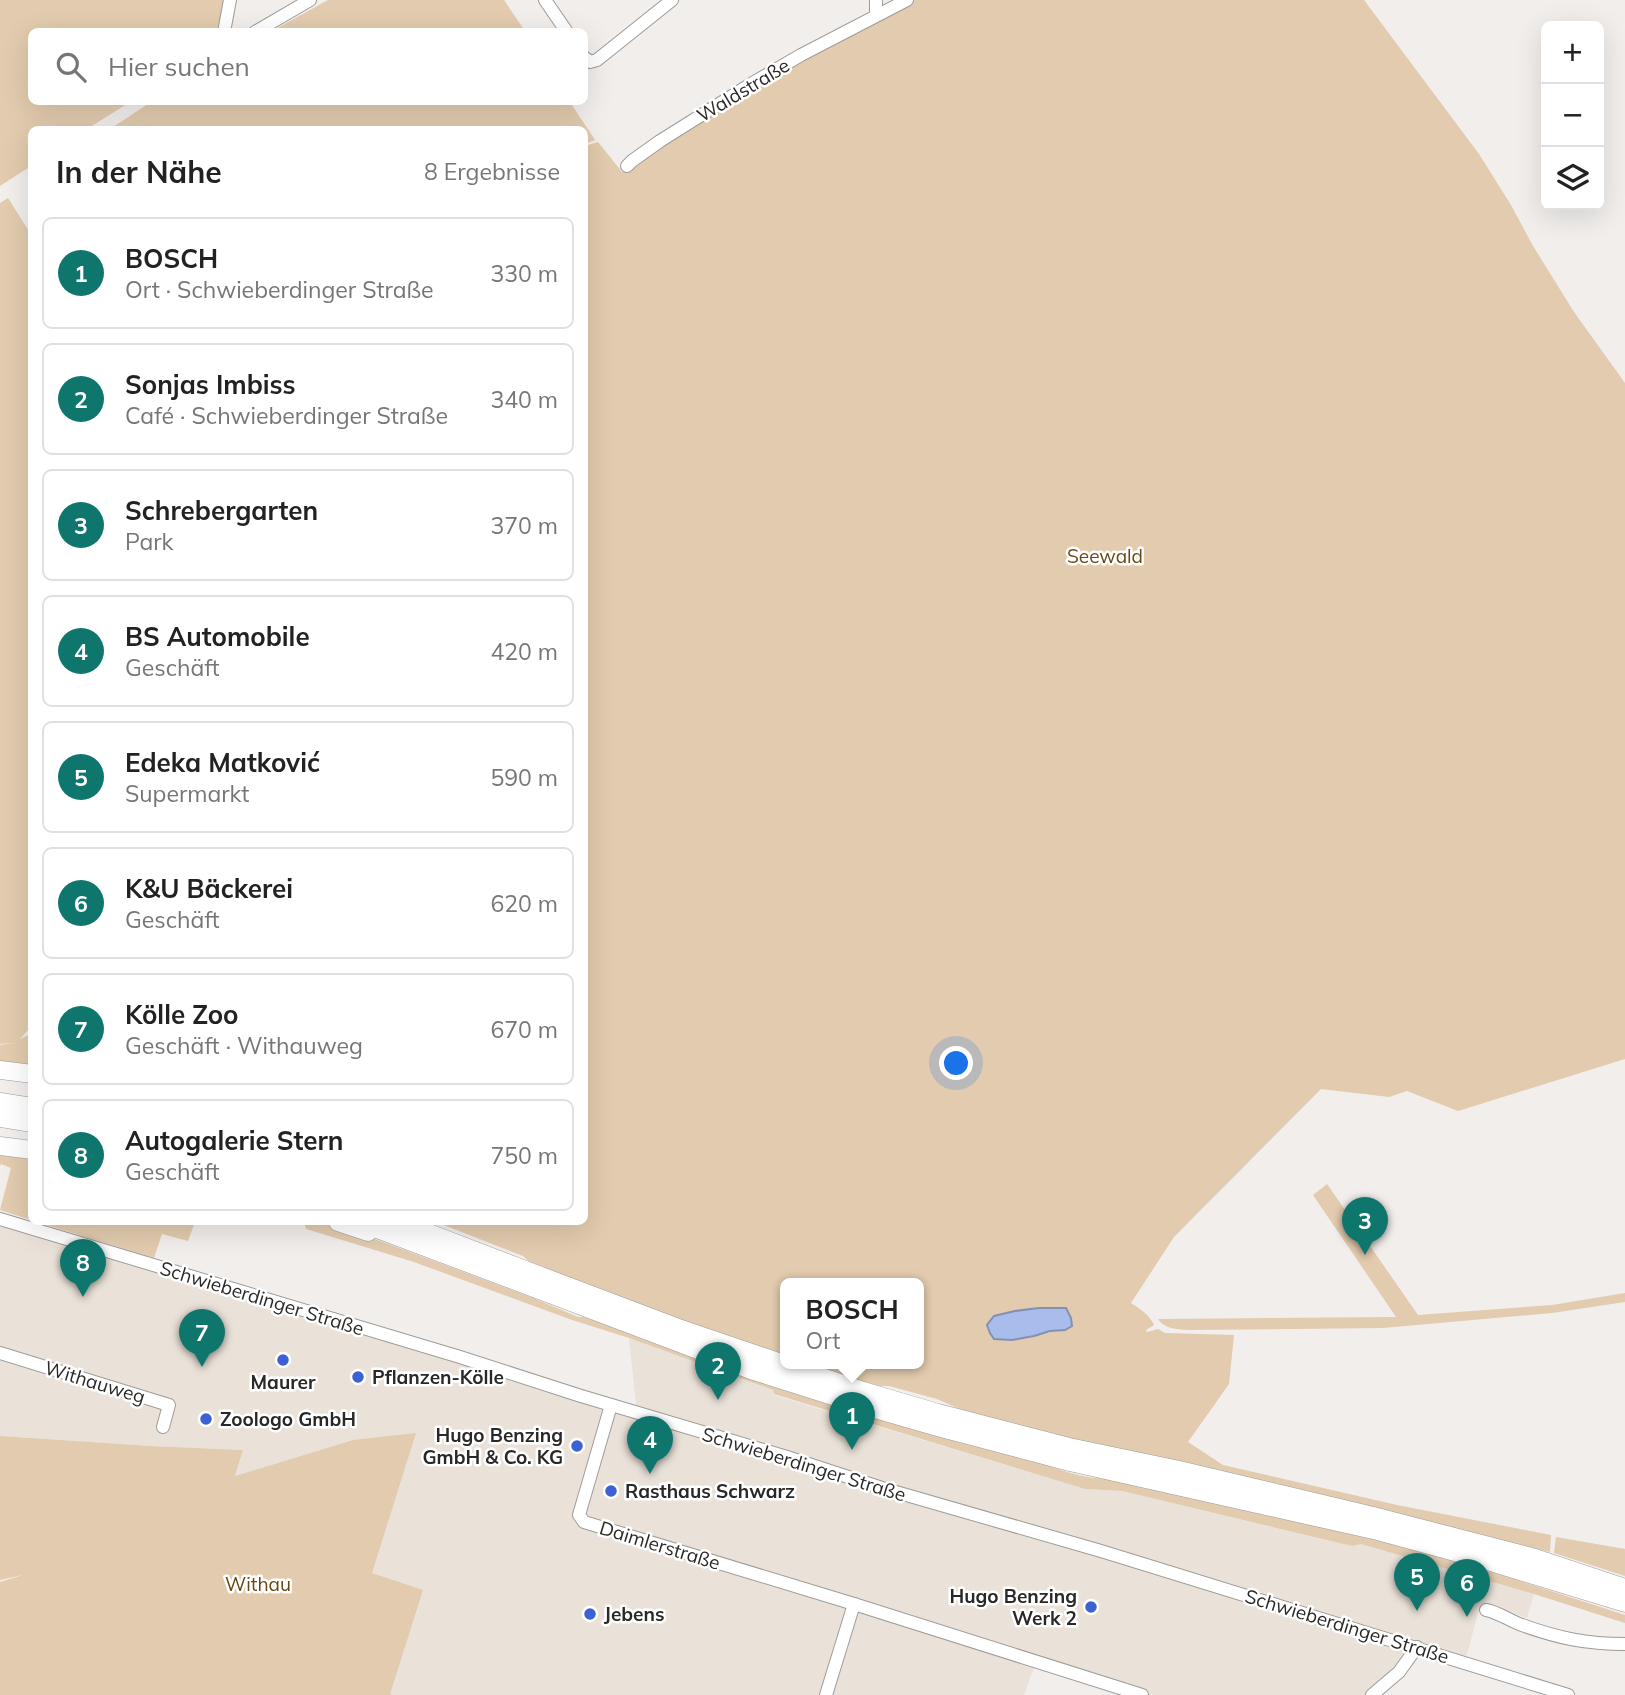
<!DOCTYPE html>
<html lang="de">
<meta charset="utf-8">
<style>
:root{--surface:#fff;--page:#f2f2f2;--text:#222;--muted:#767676;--line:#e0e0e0;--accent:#0f766e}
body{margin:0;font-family:Mulish,sans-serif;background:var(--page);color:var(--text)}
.controls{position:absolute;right:21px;top:21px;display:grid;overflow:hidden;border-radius:10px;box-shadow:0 7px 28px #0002}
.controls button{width:63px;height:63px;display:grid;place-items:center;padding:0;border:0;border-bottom:2px solid var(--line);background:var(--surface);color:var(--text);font:35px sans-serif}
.you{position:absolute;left:957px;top:1064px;width:24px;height:24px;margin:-18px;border:5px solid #fff;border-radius:50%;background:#1a73e8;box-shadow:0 0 0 10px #1a73e833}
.badge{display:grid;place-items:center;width:46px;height:46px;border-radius:50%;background:var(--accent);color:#fff;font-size:23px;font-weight:700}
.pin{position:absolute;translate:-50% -58px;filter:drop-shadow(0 2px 4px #0008)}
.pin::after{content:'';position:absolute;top:37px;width:24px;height:21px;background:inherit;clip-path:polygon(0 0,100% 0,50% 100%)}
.popup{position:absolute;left:780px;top:1278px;width:144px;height:91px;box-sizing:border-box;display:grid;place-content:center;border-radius:10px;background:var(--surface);filter:drop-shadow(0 2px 5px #0005);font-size:23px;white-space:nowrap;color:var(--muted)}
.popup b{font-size:26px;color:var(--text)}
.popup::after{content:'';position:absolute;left:50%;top:100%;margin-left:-14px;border:14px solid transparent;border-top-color:var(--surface)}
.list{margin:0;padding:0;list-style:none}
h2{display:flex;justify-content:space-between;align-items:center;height:91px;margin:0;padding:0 28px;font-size:30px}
h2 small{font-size:23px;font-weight:400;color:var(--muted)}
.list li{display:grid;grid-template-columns:46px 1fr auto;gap:21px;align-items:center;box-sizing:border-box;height:112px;margin:0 14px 14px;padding:0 14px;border:2px solid var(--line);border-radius:10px}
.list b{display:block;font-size:26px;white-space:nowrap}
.list p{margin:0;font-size:23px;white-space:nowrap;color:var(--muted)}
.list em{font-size:23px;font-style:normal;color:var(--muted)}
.icon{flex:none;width:38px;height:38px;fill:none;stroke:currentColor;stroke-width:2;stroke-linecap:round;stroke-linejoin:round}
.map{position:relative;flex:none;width:1625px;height:1695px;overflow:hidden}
.search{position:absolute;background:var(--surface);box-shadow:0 7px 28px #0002;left:28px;top:28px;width:560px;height:77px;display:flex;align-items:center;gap:18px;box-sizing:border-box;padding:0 24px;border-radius:10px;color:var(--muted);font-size:26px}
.panel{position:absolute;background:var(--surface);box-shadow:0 7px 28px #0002;left:28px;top:126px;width:560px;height:1099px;border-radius:10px}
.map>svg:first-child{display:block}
</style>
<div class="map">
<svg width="1625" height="1695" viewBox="0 0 1625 1695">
<rect width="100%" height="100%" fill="#f1eeec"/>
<path fill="#eae2d9" d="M0 1212 636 1405 629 1338 773 1390 774 1395 1085 1489 1121 1491 1352 1546 1361 1544 1534 1594 1527 1618 1491 1605 1480 1606 1465 1662 1417 1648 1372 1695H1142L1036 1662 1024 1695H393L390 1694 353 1440 235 1476 243 1450 151 1446 0 1436Z"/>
<g fill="#e2cbae" fill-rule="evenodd">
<path d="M0 0H225L219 31 32 32V102H130L87 129 32 130 31 166 0 186Z"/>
<path d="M328 0H504L525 31H272Z"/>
<path d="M911 0H1364L1479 154 1511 205 1533 246 1574 312 1625 383V1059L1458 1111 1407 1091 1389 1097 1321 1089 1174 1237 1131 1303C1140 1309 1150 1315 1154 1325L1146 1330 1147 1332 1158 1329 1165 1333 1234 1335 1229 1384 1188 1442 1223 1465 1397 1505 1551 1535 1550 1552 975 1416 937 1399 889 1386H873L805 1364H918V1284H786L785 1358 534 1266 523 1256 436 1222H584L585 146 598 142 622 172 713 111ZM1039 1308 1065 1330C1046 1331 1029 1340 1012 1339 1006 1339 1000 1338 994 1339V1316L1015 1311Z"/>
<path d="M151 102H570L595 140 585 144 584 130 110 129Z"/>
<path d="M8 198 32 236V1014L29 1029 20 1039 31 1034 30 1054 31 1051V1065L0 1063V1045L13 1043 0 1044V203Z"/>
<path d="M0 1151 31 1156V1220L0 1210 11 1168 1 1164 0 1166Z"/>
<path d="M1327 1184 1418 1315 1552 1305 1625 1293V1302L1552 1313 1383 1328 1188 1330C1177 1329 1164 1329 1158 1319L1396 1317 1313 1195Z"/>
<path d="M37 1222H195L188 1241 162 1234 154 1258Z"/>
<path d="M304 1222H329L531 1297 578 1317H584L780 1385 1024 1455C1054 1469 1083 1480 1117 1479L1364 1536 1505 1576 1622 1614 1625 1615V1623L1534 1594 1361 1544 1352 1546 1122 1491 1085 1489 774 1394 773 1390 629 1338 572 1320 414 1262 306 1229Z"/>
<path d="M416 1433 372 1573 423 1590 390 1694 393 1695H0V1582L23 1575 0 1580V1436L151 1446 243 1450 235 1476 353 1440Z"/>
<path d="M1556 1537 1625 1549V1576L1554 1553Z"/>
</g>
<path fill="#a9bdec" stroke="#8390b1" stroke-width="2" d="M1039 1308H1066L1071 1318 1072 1326 1065 1330 1050 1331 1034 1336 1012 1340 994 1339 990 1333 987 1325 994 1316 1015 1311Z"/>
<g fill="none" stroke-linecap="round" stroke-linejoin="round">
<g stroke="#9e9c99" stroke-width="14">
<g id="minor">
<path d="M545 0 567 32"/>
<path d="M876 0V15"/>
<path d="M224 32 230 0"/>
<path d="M255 32 310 0"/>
<path d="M584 57 590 62 597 60 672 0"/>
<path d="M627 166 632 161 660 141 751 84 801 55 907 0"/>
<path d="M0 1219 460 1357 581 1396 787 1457 882 1488 1101 1551 1568 1695"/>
<path d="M0 1353 169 1405 163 1427"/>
<path d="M611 1405 579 1515 584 1522 854 1604 1142 1695"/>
<path d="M1486 1610C1498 1612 1510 1621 1522 1625 1558 1638 1586 1644 1625 1644"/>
<path d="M826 1695 854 1604"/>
<path d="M1372 1695 1399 1672 1417 1647"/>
</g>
</g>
<g stroke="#9e9c99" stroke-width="19">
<g id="highway">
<path d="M0 1070 32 1074"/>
<path d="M0 1102 32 1107"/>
<path d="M0 1118 32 1123"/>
<path d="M0 1146 32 1150"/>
<path d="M338 1222 368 1232"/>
<path d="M359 1222 754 1371 858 1404 938 1427 1070 1462 1378 1531 1481 1559 1625 1603"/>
<path d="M400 1222 525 1270 678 1328 863 1391 938 1413 1069 1447 1179 1470 1373 1516 1535 1558 1625 1588"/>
</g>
</g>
<use href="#minor" stroke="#fff" stroke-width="12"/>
<use href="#highway" stroke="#fff" stroke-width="18"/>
</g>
<g fill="#3c61d2" stroke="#fff" stroke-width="2.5">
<circle cx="283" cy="1360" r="7"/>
<circle cx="358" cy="1377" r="7"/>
<circle cx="206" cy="1419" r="7"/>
<circle cx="577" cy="1446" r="7"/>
<circle cx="611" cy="1491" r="7"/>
<circle cx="1091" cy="1607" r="7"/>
<circle cx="590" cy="1614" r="7"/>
</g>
<g text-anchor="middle" stroke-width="5" stroke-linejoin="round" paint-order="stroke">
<g font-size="19" fill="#292827" stroke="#fff">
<text transform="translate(743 90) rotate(-31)" y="7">Waldstraße</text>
<text transform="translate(262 1298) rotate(17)" y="7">Schwieberdinger Straße</text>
<text transform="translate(95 1382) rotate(17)" y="7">Withauweg</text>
<text transform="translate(804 1464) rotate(17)" y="7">Schwieberdinger Straße</text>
<text transform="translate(660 1545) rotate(17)" y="7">Daimlerstraße</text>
<text transform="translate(1347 1626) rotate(17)" y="7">Schwieberdinger Straße</text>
</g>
<g font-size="19" fill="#684713" stroke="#fff">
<text x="1105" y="563">Seewald</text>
<text x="258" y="1591">Withau</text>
</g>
<g font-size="19" font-weight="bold" fill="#292827" stroke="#fff" text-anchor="start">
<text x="372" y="1384">Pflanzen-Kölle</text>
<text x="283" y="1389" text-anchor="middle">Maurer</text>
<text x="220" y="1426">Zoologo GmbH</text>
<text x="563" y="1442" text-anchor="end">Hugo Benzing<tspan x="563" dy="22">GmbH &amp; Co. KG</tspan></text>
<text x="625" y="1498">Rasthaus Schwarz</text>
<text x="1077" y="1603" text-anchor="end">Hugo Benzing<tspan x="1077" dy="22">Werk 2</tspan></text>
<text x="604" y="1621">Jebens</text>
</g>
</g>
</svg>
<div class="controls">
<button>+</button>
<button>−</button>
<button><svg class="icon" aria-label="layers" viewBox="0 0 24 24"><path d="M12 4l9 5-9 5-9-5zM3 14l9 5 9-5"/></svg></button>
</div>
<div class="you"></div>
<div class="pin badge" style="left:852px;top:1450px">1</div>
<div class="popup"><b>BOSCH</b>Ort</div>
<div class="pin badge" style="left:718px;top:1400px">2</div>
<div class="pin badge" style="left:1365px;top:1255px">3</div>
<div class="pin badge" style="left:650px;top:1474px">4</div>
<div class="pin badge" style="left:1417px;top:1611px">5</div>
<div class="pin badge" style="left:1467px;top:1617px">6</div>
<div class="pin badge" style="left:202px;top:1367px">7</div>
<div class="pin badge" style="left:83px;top:1297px">8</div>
<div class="search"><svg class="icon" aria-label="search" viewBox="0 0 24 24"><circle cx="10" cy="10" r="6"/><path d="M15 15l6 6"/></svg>Hier suchen</div>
<section class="panel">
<h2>In der Nähe<small>8 Ergebnisse</small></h2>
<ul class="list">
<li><span class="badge">1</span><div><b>BOSCH</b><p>Ort · Schwieberdinger Straße</p></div><em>330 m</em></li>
<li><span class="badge">2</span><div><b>Sonjas Imbiss</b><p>Café · Schwieberdinger Straße</p></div><em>340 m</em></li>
<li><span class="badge">3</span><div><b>Schrebergarten</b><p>Park</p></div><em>370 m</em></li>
<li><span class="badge">4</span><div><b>BS Automobile</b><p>Geschäft</p></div><em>420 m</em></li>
<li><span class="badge">5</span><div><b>Edeka Matković</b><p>Supermarkt</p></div><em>590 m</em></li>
<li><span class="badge">6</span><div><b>K&amp;U Bäckerei</b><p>Geschäft</p></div><em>620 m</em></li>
<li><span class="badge">7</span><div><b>Kölle Zoo</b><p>Geschäft · Withauweg</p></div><em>670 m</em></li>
<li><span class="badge">8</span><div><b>Autogalerie Stern</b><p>Geschäft</p></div><em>750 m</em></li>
</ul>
</section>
</div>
